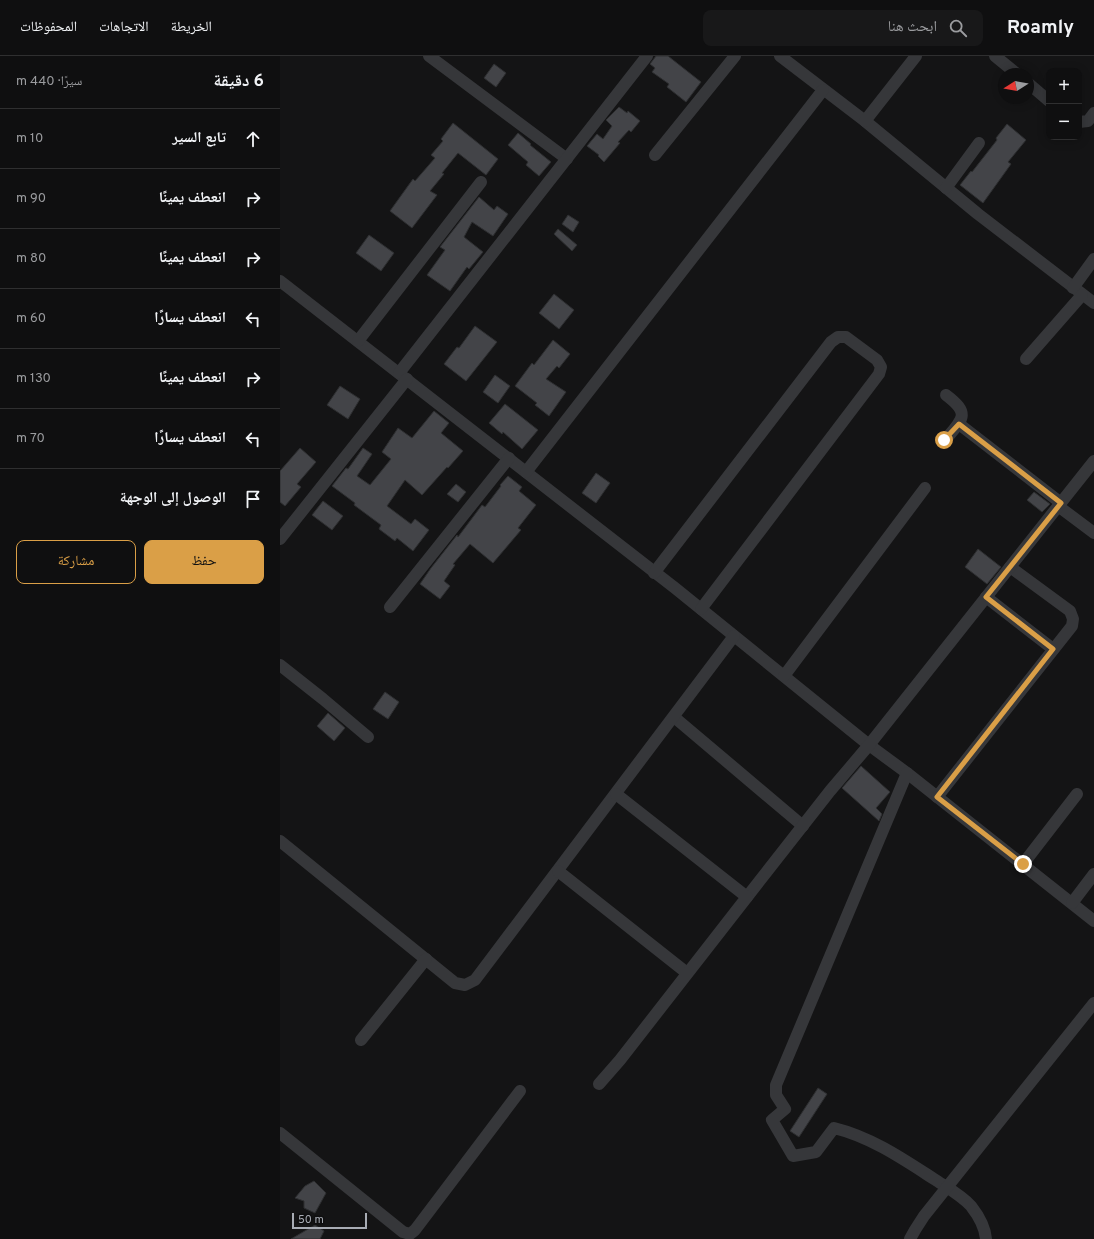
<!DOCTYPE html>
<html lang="ar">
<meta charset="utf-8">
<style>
:root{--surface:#0f0f10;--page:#181819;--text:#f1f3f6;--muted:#9b9c9f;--line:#2f2f30;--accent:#da9f47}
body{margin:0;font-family:Overpass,"Noto Naskh Arabic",sans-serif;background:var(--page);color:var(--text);direction:rtl}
.controls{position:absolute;right:12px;top:12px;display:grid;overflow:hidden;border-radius:8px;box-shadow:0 2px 10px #0003}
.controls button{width:36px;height:36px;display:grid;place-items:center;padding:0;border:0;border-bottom:1px solid var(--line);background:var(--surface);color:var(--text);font:20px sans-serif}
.compass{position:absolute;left:718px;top:12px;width:36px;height:36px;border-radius:50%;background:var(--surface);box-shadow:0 2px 10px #0003;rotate:259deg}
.scale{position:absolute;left:12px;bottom:10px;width:75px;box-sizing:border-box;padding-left:4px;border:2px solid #a8acb4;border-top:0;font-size:11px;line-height:14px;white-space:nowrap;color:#a8acb4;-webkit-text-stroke:3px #0f0f10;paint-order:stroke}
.stop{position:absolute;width:12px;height:12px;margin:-9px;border:3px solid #da9f47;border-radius:50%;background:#fff}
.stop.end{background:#da9f47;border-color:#fff;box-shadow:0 1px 4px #0008}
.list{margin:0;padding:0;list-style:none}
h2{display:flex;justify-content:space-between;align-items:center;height:52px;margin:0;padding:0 16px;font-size:17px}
h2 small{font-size:13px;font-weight:400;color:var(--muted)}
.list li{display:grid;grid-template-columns:26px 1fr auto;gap:12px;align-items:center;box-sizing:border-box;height:60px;padding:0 16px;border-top:1px solid var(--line)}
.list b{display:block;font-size:15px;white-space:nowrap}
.list em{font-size:13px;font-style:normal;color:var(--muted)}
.actions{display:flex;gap:8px;padding:12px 16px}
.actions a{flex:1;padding:9px 0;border:1px solid var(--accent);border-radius:8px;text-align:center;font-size:14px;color:var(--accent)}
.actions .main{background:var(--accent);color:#111}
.icon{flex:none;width:22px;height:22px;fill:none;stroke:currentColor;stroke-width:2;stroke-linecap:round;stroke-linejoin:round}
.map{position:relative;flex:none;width:814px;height:1183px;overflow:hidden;direction:ltr}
header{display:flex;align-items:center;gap:24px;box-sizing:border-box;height:56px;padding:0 20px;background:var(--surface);border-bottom:1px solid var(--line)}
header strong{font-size:19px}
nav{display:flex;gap:22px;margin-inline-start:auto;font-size:14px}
.search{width:280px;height:36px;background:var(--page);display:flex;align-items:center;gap:10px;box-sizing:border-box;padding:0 14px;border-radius:8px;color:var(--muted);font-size:15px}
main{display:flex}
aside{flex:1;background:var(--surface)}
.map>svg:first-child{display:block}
</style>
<header>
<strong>Roamly</strong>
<div class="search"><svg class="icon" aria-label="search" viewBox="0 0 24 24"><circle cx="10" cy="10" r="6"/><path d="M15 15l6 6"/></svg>ابحث هنا</div>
<nav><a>الخريطة</a><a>الاتجاهات</a><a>المحفوظات</a></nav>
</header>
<main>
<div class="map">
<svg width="814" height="1183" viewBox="0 0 814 1183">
<rect width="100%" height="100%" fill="#141415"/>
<g fill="#434448" stroke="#2e2f31">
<path d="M376 0H388L421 26 406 46 387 31 389 28 372 16 375 12 370 8Z"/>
<path d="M214 8 226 17 216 31 204 22Z"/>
<path d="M339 51 347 57 348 55 360 65 351 76 349 74 338 86 340 87 324 106 318 100 319 99 307 90 317 78 323 83 332 70 326 64Z"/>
<path d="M173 67 218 103 206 119 178 97 162 117 164 118 150 135 157 139 132 172 110 155 133 123 135 125 155 102 151 99 163 85 161 83Z"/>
<path d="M727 68 746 84 728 106 731 108 703 147 680 129 691 115 692 116 717 84 716 82Z"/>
<path d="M238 77 251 88 250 89 271 106 259 120 246 109 248 106 228 89Z"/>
<path d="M199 141 214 154 217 150 228 158 213 180 192 166 184 181 203 196 189 213 187 211 170 235 147 219 165 194 160 191Z"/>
<path d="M288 159 299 166 293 176 282 168Z"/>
<path d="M278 173 297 189 292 195 274 178Z"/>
<path d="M89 179 114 197 101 215 76 197Z"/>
<path d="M274 238 294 254 279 273 259 257Z"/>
<path d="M195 270 217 286 186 325 164 308 177 291 179 292Z"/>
<path d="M273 284 290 298 279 312 277 310 266 323 286 336 269 360 255 349 257 347 235 330 252 307 254 309Z"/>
<path d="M215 319 230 330 218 347 203 336Z"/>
<path d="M60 330 80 343 68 363 47 349Z"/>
<path d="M225 348 258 374 242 393 223 376 222 378 209 367Z"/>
<path d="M154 355 169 367 161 377 183 395 168 412 167 411 142 439 125 424 107 450 131 468 135 463 149 474 133 495 117 482 115 485 99 473 101 469 74 449 75 447 52 430 66 412 68 413 83 392 92 398 77 420 90 429 111 403 102 396 118 372 132 382Z"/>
<path d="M20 392 36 406 17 428 21 431 5 450 0 446V415Z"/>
<path d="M316 417 330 427 316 447 302 437Z"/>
<path d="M228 420 242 431 239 435 256 449 238 472 241 474 213 507 190 488 173 508 175 509 164 525 170 530 160 543 140 528 151 512 177 479 178 481 202 449 205 451 221 430 220 429Z"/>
<path d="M176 428 186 436 178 446 167 438Z"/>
<path d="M754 436 770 448 762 456 747 444Z"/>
<path d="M43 445 63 460 52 474 32 459Z"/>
<path d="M698 493 721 511 707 528 685 511Z"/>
<path d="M105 636 119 646 108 663 93 653Z"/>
<path d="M48 657 65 672 54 685 37 670Z"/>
<path d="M581 710 610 736 596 752 602 758 599 765 562 732Z"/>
<path d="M538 1032 547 1038 519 1081 510 1075Z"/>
<path d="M34 1125 46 1137 35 1157 24 1152V1145L15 1142 25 1130Z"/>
<path d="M35 1169 44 1175 40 1183H11Z"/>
</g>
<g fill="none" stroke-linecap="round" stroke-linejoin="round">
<g stroke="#36373a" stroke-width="12">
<path d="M149 0 287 103"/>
<path d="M500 0 585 65 698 158 814 247"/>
<path d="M715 0 737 18"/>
<path d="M748 27 769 45"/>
<path d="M585 65 636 0"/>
<path d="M799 66 808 65 814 57"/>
<path d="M375 99 455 0"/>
<path d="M666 132 699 87"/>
<path d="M0 225 395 532 589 689 627 717 814 865"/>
<path d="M793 232 814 203"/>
<path d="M78 285 201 126"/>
<path d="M746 303 802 239"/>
<path d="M119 317 367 0"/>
<path d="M679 368 781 447"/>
<path d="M665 384C683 363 691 358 666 339"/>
<path d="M246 416 543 34"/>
<path d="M778 450 814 477"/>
<path d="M0 483 127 323"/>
<path d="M374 517 551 286 558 281H566L597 304 601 311 599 318 421 553"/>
<path d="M706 541 773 593"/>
<path d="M110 551 229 402"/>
<path d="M0 609 43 643 88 681"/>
<path d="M504 620 645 432"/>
<path d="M394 661 523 770"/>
<path d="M627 717 496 1029V1039L505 1053 492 1064 513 1100 536 1096 554 1072C591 1081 623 1103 654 1123 666 1131 681 1139 691 1150 698 1159 705 1171 706 1183"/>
<path d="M657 741 792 570 793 563 790 555 730 511"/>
<path d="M0 785 175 927 185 929 195 924 454 580"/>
<path d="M743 808 797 738"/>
<path d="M278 815 407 917"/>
<path d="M467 841 550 735 589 689 814 405"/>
<path d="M792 847 814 818"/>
<path d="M81 984 146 903"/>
<path d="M319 1028 340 1004 467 841 336 738"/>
<path d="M0 1077 123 1176 130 1178 135 1174 240 1035"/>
<path d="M630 1183 635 1174 644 1160 814 947"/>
</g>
</g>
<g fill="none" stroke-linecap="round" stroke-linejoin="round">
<path stroke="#da9f47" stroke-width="5" d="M664 384 679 368 781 447 706 541 773 593 657 741 743 808"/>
</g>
</svg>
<div class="controls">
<button>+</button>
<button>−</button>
</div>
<svg class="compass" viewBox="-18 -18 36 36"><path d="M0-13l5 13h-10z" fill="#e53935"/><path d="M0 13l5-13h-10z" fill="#9b9c9f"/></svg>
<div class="scale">50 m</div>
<div class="stop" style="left:664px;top:384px"></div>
<div class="stop end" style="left:743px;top:808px"></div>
</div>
<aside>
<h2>6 دقيقة<small>سيرًا · 440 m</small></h2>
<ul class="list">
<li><svg class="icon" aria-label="ahead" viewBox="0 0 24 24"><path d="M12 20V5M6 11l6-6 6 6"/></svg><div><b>تابع السير</b></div><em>10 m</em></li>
<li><svg class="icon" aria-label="right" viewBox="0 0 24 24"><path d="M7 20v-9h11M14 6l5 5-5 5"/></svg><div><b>انعطف يمينًا</b></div><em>90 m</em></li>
<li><svg class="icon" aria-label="right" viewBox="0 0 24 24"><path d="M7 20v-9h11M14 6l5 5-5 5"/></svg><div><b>انعطف يمينًا</b></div><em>80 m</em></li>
<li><svg class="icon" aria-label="left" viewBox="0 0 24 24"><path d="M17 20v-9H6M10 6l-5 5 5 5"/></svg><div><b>انعطف يسارًا</b></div><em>60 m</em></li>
<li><svg class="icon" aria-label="right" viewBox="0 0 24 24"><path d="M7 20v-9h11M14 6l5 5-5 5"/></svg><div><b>انعطف يمينًا</b></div><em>130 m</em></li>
<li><svg class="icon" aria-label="left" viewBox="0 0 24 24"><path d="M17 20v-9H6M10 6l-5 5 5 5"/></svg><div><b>انعطف يسارًا</b></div><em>70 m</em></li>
<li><svg class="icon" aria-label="arrive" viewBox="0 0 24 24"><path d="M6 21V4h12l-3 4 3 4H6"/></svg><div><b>الوصول إلى الوجهة</b></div></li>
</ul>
<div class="actions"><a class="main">حفظ</a><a>مشاركة</a></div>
</aside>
</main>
